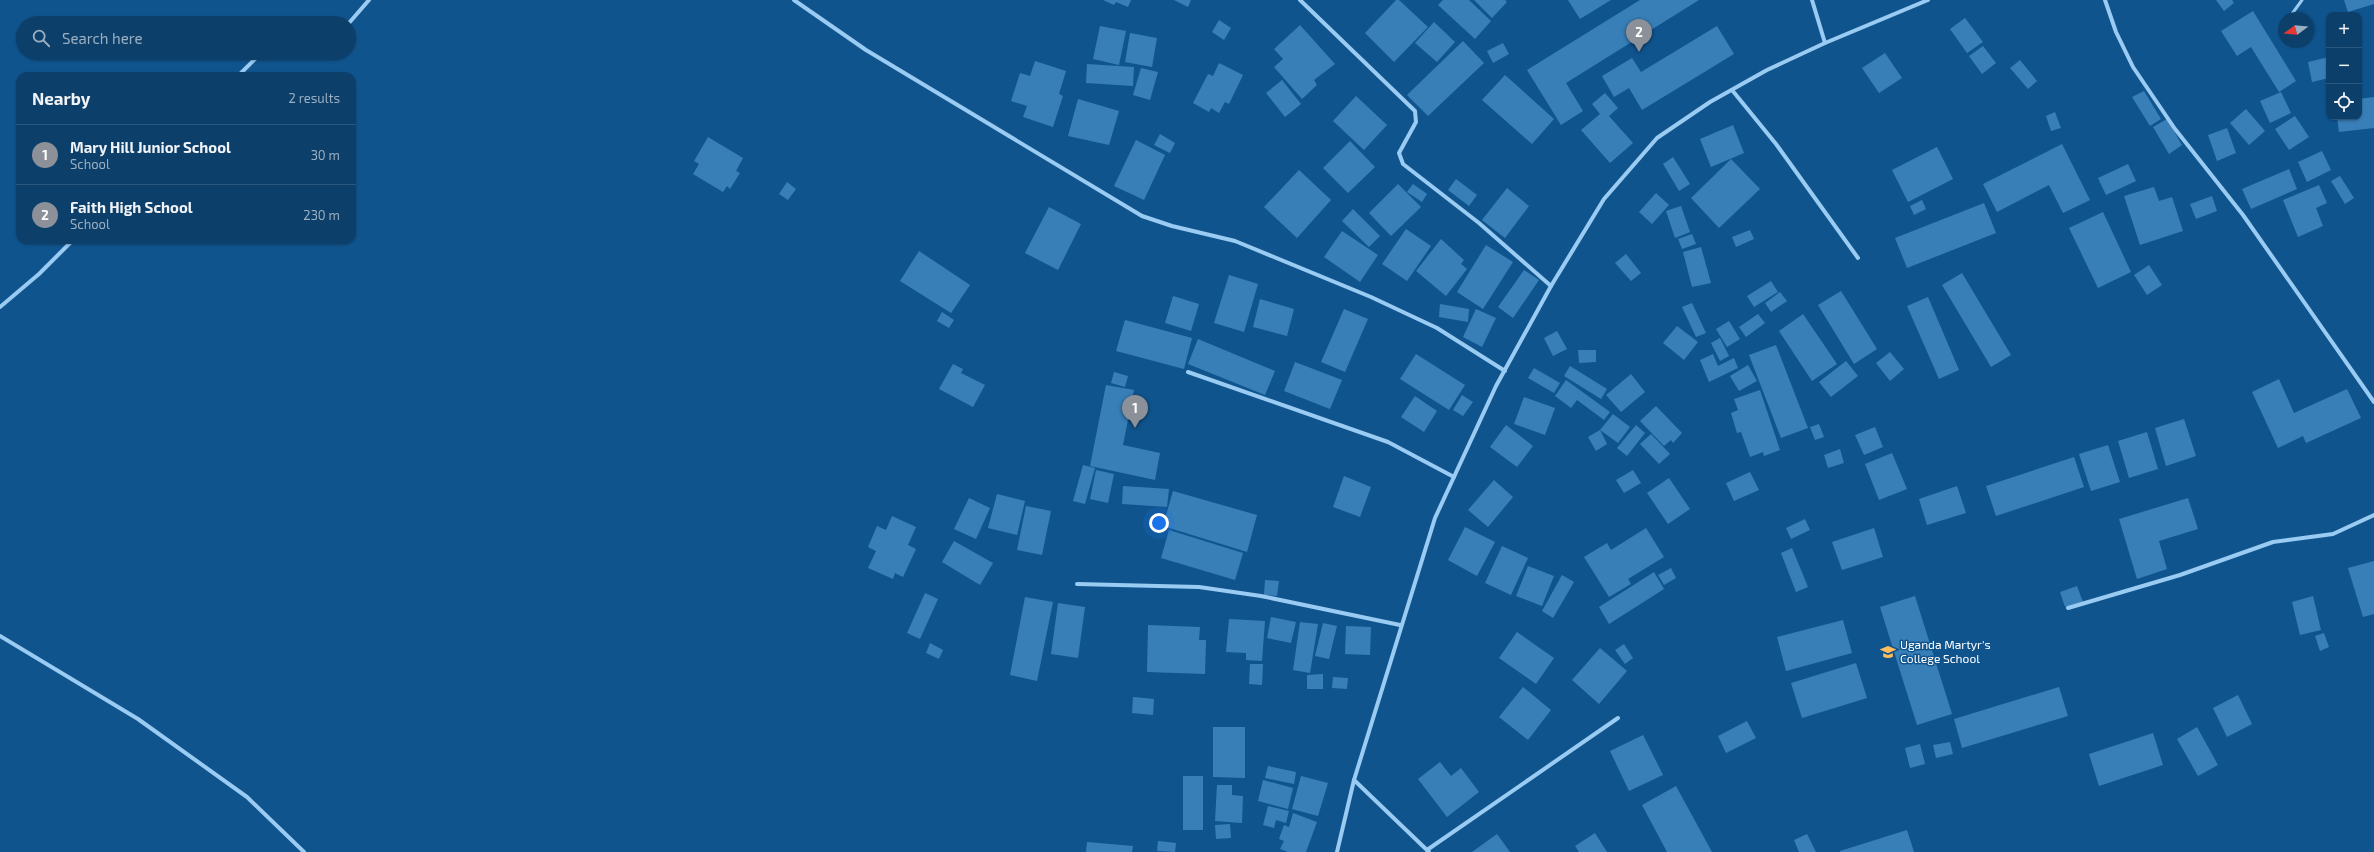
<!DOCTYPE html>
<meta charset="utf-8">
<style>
:root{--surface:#0c3f6a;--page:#1a4a72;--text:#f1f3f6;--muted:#9aafc1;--line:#2c587e;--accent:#8c9099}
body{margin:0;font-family:"Exo 2",sans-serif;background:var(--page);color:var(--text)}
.controls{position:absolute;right:12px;top:12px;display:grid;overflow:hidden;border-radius:8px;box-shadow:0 1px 3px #0004}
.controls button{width:36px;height:36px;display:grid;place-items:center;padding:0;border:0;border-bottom:1px solid var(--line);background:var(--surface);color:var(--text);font:20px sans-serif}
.compass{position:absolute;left:2278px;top:12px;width:36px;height:36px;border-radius:50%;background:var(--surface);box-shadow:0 1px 3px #0004;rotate:254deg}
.you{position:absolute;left:1159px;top:523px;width:14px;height:14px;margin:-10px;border:3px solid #fff;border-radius:50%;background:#1a73e8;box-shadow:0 0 0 6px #1a73e833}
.badge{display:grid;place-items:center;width:26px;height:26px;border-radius:50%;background:var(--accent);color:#fff;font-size:13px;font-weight:700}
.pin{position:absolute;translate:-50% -33px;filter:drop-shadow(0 1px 2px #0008)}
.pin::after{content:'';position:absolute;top:21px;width:14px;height:12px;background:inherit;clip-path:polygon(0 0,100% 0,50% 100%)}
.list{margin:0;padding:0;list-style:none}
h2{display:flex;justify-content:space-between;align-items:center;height:52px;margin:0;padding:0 16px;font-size:17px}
h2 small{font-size:13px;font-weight:400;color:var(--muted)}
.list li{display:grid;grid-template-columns:26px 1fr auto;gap:12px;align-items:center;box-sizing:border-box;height:60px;padding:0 16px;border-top:1px solid var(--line)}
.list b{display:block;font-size:15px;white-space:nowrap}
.list p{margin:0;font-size:13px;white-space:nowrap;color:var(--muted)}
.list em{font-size:13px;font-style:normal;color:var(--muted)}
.icon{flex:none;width:22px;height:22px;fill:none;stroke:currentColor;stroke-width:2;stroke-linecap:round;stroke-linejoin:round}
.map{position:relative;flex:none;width:2374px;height:852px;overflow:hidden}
.search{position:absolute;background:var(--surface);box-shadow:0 1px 3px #0004;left:16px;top:16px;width:340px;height:44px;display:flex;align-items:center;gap:10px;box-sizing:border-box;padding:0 14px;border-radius:22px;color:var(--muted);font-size:15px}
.panel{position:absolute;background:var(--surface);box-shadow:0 1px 3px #0004;left:16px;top:72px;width:340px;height:172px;border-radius:12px}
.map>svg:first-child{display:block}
</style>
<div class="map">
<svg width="2374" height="852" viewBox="0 0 2374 852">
<rect width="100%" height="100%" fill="#10548e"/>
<g fill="#387fb8">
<path d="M1103 0H1131L1128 7 1116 2 1114 5Z"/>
<path d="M1174 0H1191L1188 7Z"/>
<path d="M1396 0H1399L1428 27 1394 62 1365 33Z"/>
<path d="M1443 0H1469L1491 21 1475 39 1438 5Z"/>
<path d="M1474 0H1505L1507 2 1492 18Z"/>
<path d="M1568 0H1611L1580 19Z"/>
<path d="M1640 0H1699L1566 83 1583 111 1561 125 1527 70Z"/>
<path d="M2216 0H2232L2234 3 2224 11Z"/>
<path d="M2344 0H2374V4L2348 12Z"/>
<path d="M2253 11 2296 81 2279 92 2251 47 2237 56 2221 31Z"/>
<path d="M1965 18 1983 42 1967 53 1950 29Z"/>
<path d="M1219 20 1231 28 1224 40 1212 32Z"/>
<path d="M1434 22 1455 42 1437 62 1415 43Z"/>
<path d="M1300 25 1335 64 1314 80 1317 85 1302 99 1274 67 1283 59 1274 49Z"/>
<path d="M1100 26 1126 31 1119 65 1093 59Z"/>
<path d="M1717 26 1734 54 1642 110 1629 88 1614 97 1602 76 1632 58 1641 72Z"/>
<path d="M1130 33 1157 38 1152 67 1125 62Z"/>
<path d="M1463 41 1484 63 1428 116 1407 95Z"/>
<path d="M1503 43 1509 54 1493 63 1487 51Z"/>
<path d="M1983 46 1996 63 1982 74 1969 56Z"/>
<path d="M1885 53 1902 78 1879 93 1862 68Z"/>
<path d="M2329 57V78L2312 82 2308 62Z"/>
<path d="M2020 60 2037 81 2028 89 2010 68Z"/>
<path d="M1035 61 1066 71 1059 94 1063 96 1053 127 1023 117 1027 106 1011 101 1020 73 1030 76Z"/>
<path d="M1219 63 1243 75 1229 104 1225 102 1219 113 1211 108 1209 112 1193 103 1208 74 1213 76Z"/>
<path d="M1087 64 1134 67 1133 86 1086 83Z"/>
<path d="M1141 68 1158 72 1150 100 1133 95Z"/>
<path d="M1505 75 1554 119 1532 144 1482 100Z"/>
<path d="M1282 80 1301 104 1285 117 1266 93Z"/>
<path d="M2144 91 2161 119 2150 126 2132 97Z"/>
<path d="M2281 92 2291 113 2270 123 2260 101Z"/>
<path d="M1605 93 1618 108 1609 116 1633 143 1610 163 1581 130 1600 114 1592 104Z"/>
<path d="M1356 96 1387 125 1364 150 1333 121Z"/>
<path d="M2374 97V128L2339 132 2337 117H2359V99Z"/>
<path d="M1078 99 1119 111 1109 145 1068 136Z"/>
<path d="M2246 109 2265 131 2249 145 2230 123Z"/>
<path d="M2055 112 2061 128 2051 131 2046 116Z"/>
<path d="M2295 116 2309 137 2289 150 2275 129Z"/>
<path d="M2167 119 2182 145 2169 154 2153 127Z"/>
<path d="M1733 125 1744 153 1711 167 1700 139Z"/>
<path d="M2227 128 2236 153 2217 161 2208 135Z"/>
<path d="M1160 134 1175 143 1170 153 1154 145Z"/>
<path d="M708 137 743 158 736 171 740 173 730 189 727 186 723 192 693 174 699 164 694 161Z"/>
<path d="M1136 140 1165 155 1144 200 1114 186Z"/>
<path d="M1350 141 1375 167 1348 193 1323 168Z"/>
<path d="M2062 144 2090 200 2063 213 2049 185 1997 212 1983 184Z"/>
<path d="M1937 147 1953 179 1908 202 1892 170Z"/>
<path d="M2322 151 2331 170 2307 182 2298 162Z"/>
<path d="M1673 157 1690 184 1679 191 1663 164Z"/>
<path d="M1731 159 1760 189 1719 228 1691 198Z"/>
<path d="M2128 164 2136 181 2106 195 2098 178Z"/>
<path d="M2289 169 2297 189 2251 209 2242 189Z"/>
<path d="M1299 170 1331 200 1297 238 1264 207Z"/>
<path d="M2340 176 2354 198 2345 204 2331 181Z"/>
<path d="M1456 179 1477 195 1469 206 1448 190Z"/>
<path d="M787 182 796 189 788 200 779 194Z"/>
<path d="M1398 184 1421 207 1391 236 1369 213Z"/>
<path d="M1413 184 1427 194 1422 202 1407 192Z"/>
<path d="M2319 185 2327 203 2316 208 2323 226 2298 237 2283 200Z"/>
<path d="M2154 187 2159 201 2172 197 2183 231 2140 245 2124 196Z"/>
<path d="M1507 188 1529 206 1505 238 1482 220Z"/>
<path d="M1656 193 1669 205 1652 224 1639 212Z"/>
<path d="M2212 196 2217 211 2196 219 2190 204Z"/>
<path d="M1922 200 1926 209 1914 215 1910 206Z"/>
<path d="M1984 203 1996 233 1907 268 1895 238Z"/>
<path d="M1681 206 1690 232 1675 238 1666 211Z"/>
<path d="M1049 207 1081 224 1058 270 1025 253Z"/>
<path d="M1353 209 1380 236 1369 247 1342 221Z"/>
<path d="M2103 212 2131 272 2098 288 2069 228Z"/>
<path d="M1406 229 1431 246 1407 281 1382 264Z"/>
<path d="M1750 230 1754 239 1736 247 1732 237Z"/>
<path d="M1342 231 1378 255 1360 282 1324 257Z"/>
<path d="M1692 234 1696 244 1682 249 1678 239Z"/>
<path d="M1441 239 1464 260 1461 264 1467 269 1446 296 1416 271Z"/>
<path d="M1486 245 1513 262 1483 309 1457 292Z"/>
<path d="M1701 247 1711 283 1692 287 1683 252Z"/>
<path d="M919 251 970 285 951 313 900 281Z"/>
<path d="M1626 254 1641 273 1631 281 1615 263Z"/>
<path d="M2149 265 2162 285 2147 295 2134 275Z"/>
<path d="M1524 270 1539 280 1513 318 1498 307Z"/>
<path d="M1962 273 2011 355 1991 367 1942 285Z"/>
<path d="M1229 275 1258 284 1244 332 1214 323Z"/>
<path d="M1771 281 1778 292 1754 307 1747 296Z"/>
<path d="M1841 291 1877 349 1854 364 1818 305Z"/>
<path d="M1780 292 1787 301 1771 312 1765 303Z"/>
<path d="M1173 296 1199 304 1191 331 1165 323Z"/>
<path d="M1928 297 1959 370 1939 379 1907 306Z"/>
<path d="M1260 299 1294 309 1287 336 1253 327Z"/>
<path d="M1692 303 1706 333 1696 337 1682 307Z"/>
<path d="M1440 304 1469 309 1468 322 1439 317Z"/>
<path d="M1344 309 1368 319 1345 372 1321 362Z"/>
<path d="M1476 309 1496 318 1482 347 1463 337Z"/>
<path d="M942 312 954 320 949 328 937 321Z"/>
<path d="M1758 314 1765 323 1746 337 1739 327Z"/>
<path d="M1803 314 1837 364 1812 381 1779 331Z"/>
<path d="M1125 320 1192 338 1184 369 1116 351Z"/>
<path d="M1729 321 1740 339 1727 347 1716 329Z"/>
<path d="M1677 326 1698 342 1684 360 1663 343Z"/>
<path d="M1557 331 1567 349 1553 356 1544 338Z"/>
<path d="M1720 338 1729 356 1720 361 1711 343Z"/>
<path d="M1198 339 1275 371 1265 395 1188 364Z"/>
<path d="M1776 345 1808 428 1781 438 1749 355Z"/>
<path d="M1578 350H1596V362L1579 363Z"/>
<path d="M1890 352 1904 369 1890 381 1876 363Z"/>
<path d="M1416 354 1465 385 1449 410 1400 379Z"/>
<path d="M1713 354 1718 366 1734 358 1738 368 1709 382 1700 360Z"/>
<path d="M1846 361 1858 376 1831 397 1819 382Z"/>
<path d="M1295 362 1342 380 1330 409 1284 391Z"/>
<path d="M953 364 963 369 961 373 985 385 973 407 939 389Z"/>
<path d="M1748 365 1757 381 1739 391 1730 376Z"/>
<path d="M1570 366 1607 389 1601 399 1564 376Z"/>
<path d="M1534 368 1560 383 1554 393 1528 378Z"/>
<path d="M1114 372 1128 376 1125 387 1111 383Z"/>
<path d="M1631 374 1645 392 1621 412 1606 395Z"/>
<path d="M2279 379 2294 413 2347 389 2361 418 2306 443 2303 436 2278 448 2252 392Z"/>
<path d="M1566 380 1610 412 1604 420 1577 400 1571 408 1555 396Z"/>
<path d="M1106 385 1134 390 1123 445 1160 453 1155 480 1090 466Z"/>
<path d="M1760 390 1780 450 1764 456 1763 452 1750 457 1741 432 1737 433 1731 413 1738 410 1734 399Z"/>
<path d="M1462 395 1473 402 1463 416 1453 410Z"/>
<path d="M1415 396 1437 411 1424 432 1401 417Z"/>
<path d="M1524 397 1555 408 1545 435 1514 424Z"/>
<path d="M1656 406 1682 433 1673 443 1671 440 1664 446 1640 421Z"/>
<path d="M1613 414 1630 427 1618 443 1600 430Z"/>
<path d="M2184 419 2196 456 2166 466 2155 428Z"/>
<path d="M1819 424 1824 437 1815 440 1810 427Z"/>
<path d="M1506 425 1533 446 1517 467 1490 447Z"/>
<path d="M1636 425 1645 433 1627 456 1617 448Z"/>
<path d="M1875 427 1883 447 1864 455 1855 435Z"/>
<path d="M1600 430 1607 444 1596 451 1588 437Z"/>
<path d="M2147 432 2158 469 2129 478 2118 441Z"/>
<path d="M1651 434 1670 454 1659 464 1640 444Z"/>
<path d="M2108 445 2120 482 2091 491 2079 454Z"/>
<path d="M1840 449 1844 463 1828 468 1824 455Z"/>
<path d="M1892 453 1907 489 1879 500 1865 464Z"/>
<path d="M2074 457 2084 487 1996 516 1986 486Z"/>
<path d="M1083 465 1095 468 1085 504 1073 501Z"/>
<path d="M1096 470 1114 474 1108 503 1090 499Z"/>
<path d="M1633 470 1641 483 1624 493 1616 480Z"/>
<path d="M1750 472 1759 490 1734 501 1726 483Z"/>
<path d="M1344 476 1371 487 1360 517 1333 507Z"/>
<path d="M1669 478 1690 509 1668 524 1647 493Z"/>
<path d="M1494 480 1513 497 1488 527 1468 510Z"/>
<path d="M1123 486 1169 489 1167 507 1122 504Z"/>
<path d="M1957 486 1966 513 1927 525 1919 499Z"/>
<path d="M1173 491 1257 515 1247 552 1163 526Z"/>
<path d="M997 494 1025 501 1017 535 988 528Z"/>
<path d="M969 498 990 508 976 539 954 529Z"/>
<path d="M2188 498 2198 529 2159 541 2167 569 2137 579 2119 519Z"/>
<path d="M1026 506 1051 511 1042 555 1017 550Z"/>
<path d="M892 516 916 527 908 545 916 549 903 577 895 573 893 579 868 568 876 551 868 547 877 526 886 530Z"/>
<path d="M1805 519 1810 530 1791 539 1786 528Z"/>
<path d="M1465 527 1495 542 1477 576 1448 560Z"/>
<path d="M1646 528 1664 557 1628 579 1631 584 1609 597 1584 557 1607 543 1611 550Z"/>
<path d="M1874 528 1883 557 1842 570 1832 542Z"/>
<path d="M1169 530 1243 553 1235 580 1161 558Z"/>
<path d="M954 541 993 563 980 585 942 562Z"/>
<path d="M1502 546 1528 558 1511 595 1485 583Z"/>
<path d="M1792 548 1808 587 1796 592 1781 553Z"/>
<path d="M2374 561V614L2363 617 2348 568Z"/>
<path d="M1528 566 1554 576 1542 606 1516 596Z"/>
<path d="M1671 568 1676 578 1664 585 1658 575Z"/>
<path d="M1654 572 1664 589 1609 624 1599 607Z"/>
<path d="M1562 575 1574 582 1553 618 1542 611Z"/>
<path d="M1265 580 1279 581 1277 596 1264 595Z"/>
<path d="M2077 586 2083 602 2065 607 2060 592Z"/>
<path d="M925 593 938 599 920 639 907 633Z"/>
<path d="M1915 596 1952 714 1917 725 1880 607Z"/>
<path d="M2313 596 2321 630 2300 635 2292 602Z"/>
<path d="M1025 597 1053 602 1037 681 1010 675Z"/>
<path d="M1058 603 1085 607 1078 658 1051 654Z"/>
<path d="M1271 617 1296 622 1291 643 1267 638Z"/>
<path d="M1229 619 1265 621 1262 661 1246 660V653L1226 652Z"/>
<path d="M1843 620 1852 653 1786 671 1777 637Z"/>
<path d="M1300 622 1318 624 1310 673 1293 670Z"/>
<path d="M1323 623 1337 626 1329 659 1315 656Z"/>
<path d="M1148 625 1200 627 1199 640H1206L1205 674 1147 672Z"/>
<path d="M1346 626 1371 627 1370 655 1345 654Z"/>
<path d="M1517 632 1554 658 1536 684 1499 658Z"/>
<path d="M2324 633 2329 647 2320 651 2315 636Z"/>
<path d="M930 643 943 650 939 659 926 653Z"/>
<path d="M1624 644 1633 658 1625 664 1615 650Z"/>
<path d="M1600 648 1627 671 1599 704 1572 680Z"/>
<path d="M1856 663 1867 698 1802 718 1791 683Z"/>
<path d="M1250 664H1263L1262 685 1249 684Z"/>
<path d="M1323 674V689H1307V675Z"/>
<path d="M1333 677 1348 678 1347 689 1332 688Z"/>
<path d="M1523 687 1551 710 1528 740 1499 717Z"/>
<path d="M2059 687 2068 716 1962 748 1954 719Z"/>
<path d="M2238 695 2252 724 2227 737 2213 708Z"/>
<path d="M1133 697 1154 699 1153 715 1132 713Z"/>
<path d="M1747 721 1756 738 1726 753 1718 736Z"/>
<path d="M1213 727H1245V778L1213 777Z"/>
<path d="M2197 727 2218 765 2198 776 2177 739Z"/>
<path d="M2153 733 2163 765 2099 786 2089 754Z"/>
<path d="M1643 735 1663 775 1629 791 1610 751Z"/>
<path d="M1950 742 1953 754 1936 758 1933 745Z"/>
<path d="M1920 744 1925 764 1910 768 1905 748Z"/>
<path d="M1440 762 1451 776 1461 768 1479 792 1447 817 1418 779Z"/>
<path d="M1268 766 1296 772 1294 784 1265 778Z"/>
<rect x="1183" y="776" width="20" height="54"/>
<path d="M1301 776 1328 783 1318 816 1292 809Z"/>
<path d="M1263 780 1293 788 1288 809 1258 801Z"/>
<path d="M1217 785H1232V795L1243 796 1242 823 1215 821Z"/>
<path d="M1676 786 1712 852H1667L1642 805Z"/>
<path d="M1268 806 1289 811 1286 823 1276 820 1274 828 1263 825Z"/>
<path d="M1293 813 1317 822 1306 852H1288L1280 849 1284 841 1279 839 1284 825 1289 827Z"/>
<path d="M1230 824 1231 838 1216 839 1215 825Z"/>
<path d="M1907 830 1914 852H1840V851Z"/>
<path d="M1595 833 1607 852H1579L1575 846Z"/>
<path d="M1497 834 1510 852H1472Z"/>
<path d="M1807 834 1816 852H1799L1794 840Z"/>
<path d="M1158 841 1176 843 1175 852 1157 851Z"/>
<path d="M1087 842 1133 846 1132 852H1086Z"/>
</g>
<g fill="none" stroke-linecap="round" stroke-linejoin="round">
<path stroke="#99cbf3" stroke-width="3" d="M2289 18 2302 0"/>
<g stroke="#99cbf3" stroke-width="4">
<path d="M794 0 866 50 1142 216 1172 226 1235 241 1371 297 1437 328 1505 371"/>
<path d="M1300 0 1415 111 1416 122 1399 153 1403 164 1479 223 1551 286"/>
<path d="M1812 0 1825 43"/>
<path d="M2105 0 2116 32 2133 67 2175 129 2243 215 2374 402"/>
<path d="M349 23 369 0"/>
<path d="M238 76 261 53"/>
<path d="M1732 90 1776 144 1858 258"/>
<path d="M0 307 39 274 73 240"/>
<path d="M1188 372 1388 442 1454 477"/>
<path d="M1077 584 1199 587 1261 596 1400 625"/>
<path d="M2068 608 2180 575 2273 542 2333 534 2374 515"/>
<path d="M0 636 138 719 247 797 304 852"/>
<path d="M1354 780 1429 852"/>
<path d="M1427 850 1618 718"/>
<path d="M1337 852 1354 780 1435 518 1496 386 1551 286 1604 199 1657 138 1710 102 1767 70 1825 43 1928 0"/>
</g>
</g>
<defs>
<g id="school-bare" transform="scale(1.2)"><path d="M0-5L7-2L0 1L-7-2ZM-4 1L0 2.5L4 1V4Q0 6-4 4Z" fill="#ffbe5a" stroke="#10548e" stroke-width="2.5" paint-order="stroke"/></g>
</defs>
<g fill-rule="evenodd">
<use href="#school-bare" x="1888" y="652"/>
</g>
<g text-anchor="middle" stroke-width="3" stroke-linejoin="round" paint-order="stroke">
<g font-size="12" fill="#fff" stroke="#10548e" text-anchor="start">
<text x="1900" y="649">Uganda Martyr's<tspan x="1900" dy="14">College School</tspan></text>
</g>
</g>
</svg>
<div class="controls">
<button>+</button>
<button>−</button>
<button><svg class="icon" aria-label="locate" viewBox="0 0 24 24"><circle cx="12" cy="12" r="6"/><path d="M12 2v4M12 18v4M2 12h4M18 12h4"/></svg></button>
</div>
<svg class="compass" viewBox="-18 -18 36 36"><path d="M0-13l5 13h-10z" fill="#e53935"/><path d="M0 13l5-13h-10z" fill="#9aafc1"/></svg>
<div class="you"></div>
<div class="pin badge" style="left:1135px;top:428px">1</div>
<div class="pin badge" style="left:1639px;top:52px">2</div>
<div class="search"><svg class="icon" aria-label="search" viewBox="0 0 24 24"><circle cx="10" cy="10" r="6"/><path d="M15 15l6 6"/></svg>Search here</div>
<section class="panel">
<h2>Nearby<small>2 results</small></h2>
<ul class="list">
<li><span class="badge">1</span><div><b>Mary Hill Junior School</b><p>School</p></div><em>30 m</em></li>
<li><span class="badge">2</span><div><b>Faith High School</b><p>School</p></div><em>230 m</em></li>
</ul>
</section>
</div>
